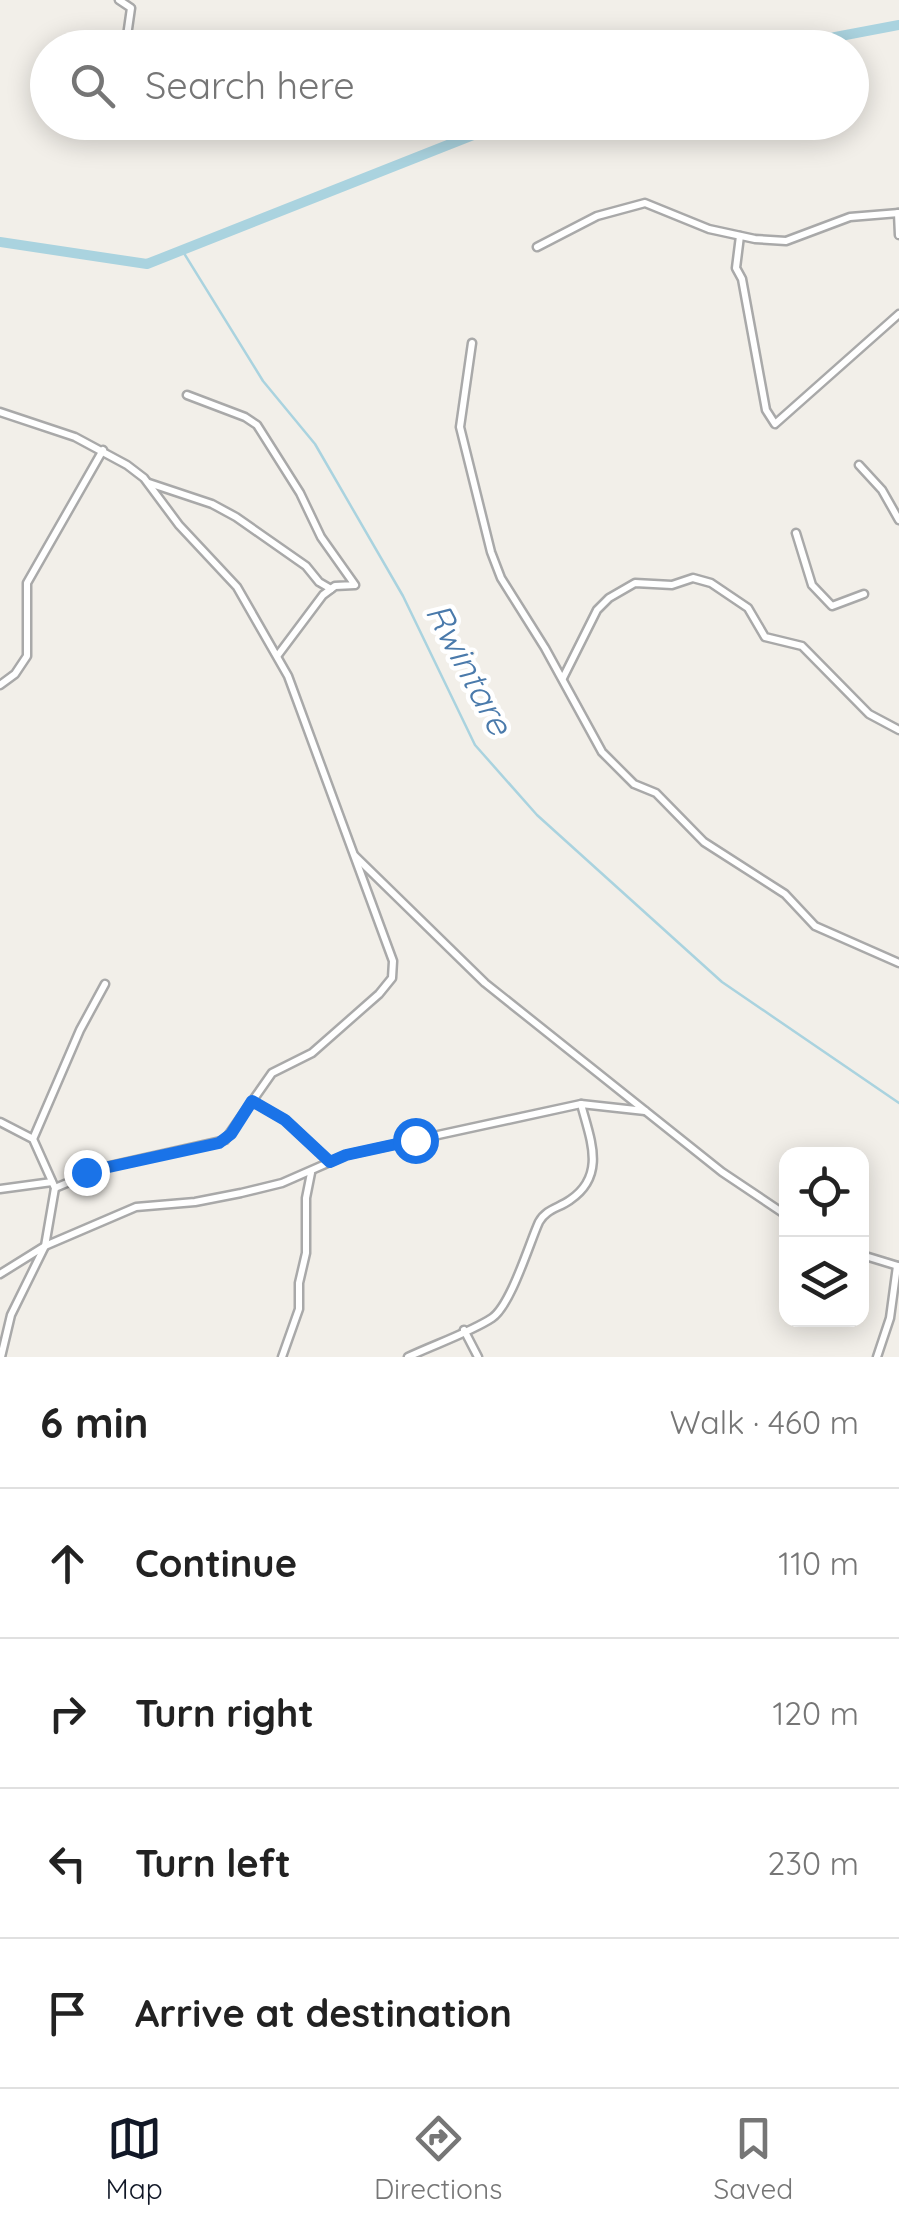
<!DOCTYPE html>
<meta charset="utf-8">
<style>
:root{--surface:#fff;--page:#f2f2f2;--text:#222;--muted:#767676;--line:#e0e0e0;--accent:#111827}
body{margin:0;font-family:Quicksand,sans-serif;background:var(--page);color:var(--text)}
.controls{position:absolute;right:30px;bottom:30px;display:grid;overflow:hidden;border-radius:20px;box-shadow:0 5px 25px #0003}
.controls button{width:90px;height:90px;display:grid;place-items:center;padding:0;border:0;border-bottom:2px solid var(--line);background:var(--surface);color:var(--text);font:50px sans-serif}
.stop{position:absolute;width:30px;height:30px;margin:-22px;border:8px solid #1a73e8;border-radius:50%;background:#fff}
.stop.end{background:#1a73e8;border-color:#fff;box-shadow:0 2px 10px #0008}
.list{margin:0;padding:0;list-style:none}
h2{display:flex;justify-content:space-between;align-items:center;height:130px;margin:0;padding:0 40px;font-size:42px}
h2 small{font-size:32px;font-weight:400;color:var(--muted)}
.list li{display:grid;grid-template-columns:65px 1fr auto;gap:30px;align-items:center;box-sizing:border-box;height:150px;padding:0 40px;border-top:2px solid var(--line)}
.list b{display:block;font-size:38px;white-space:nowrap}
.list em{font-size:32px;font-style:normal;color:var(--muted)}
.icon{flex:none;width:55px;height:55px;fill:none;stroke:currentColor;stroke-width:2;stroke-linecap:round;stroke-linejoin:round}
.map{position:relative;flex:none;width:899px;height:1357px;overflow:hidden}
.search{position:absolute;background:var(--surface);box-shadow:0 5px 25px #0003;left:30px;right:30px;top:30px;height:110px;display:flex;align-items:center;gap:25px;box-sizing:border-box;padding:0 35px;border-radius:55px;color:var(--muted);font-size:38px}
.sheet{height:730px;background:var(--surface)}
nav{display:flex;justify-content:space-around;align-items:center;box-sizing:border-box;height:140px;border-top:2px solid var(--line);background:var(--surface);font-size:28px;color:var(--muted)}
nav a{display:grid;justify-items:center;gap:5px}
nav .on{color:var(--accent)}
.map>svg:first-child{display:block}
</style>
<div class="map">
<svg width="899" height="1357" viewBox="0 0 899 1357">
<rect width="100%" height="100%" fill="#f2efe9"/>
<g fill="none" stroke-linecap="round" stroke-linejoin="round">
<path stroke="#aad3df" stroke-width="2.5" d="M182 250 263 381 315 444 403 596 475 745 537 815 722 982 899 1103"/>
<g stroke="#aad3df" stroke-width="10">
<path d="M777 48 899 25"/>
<path d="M0 242 147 264 506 122"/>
</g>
<g stroke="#a9a9a9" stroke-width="11">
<g id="street">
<path d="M119 0 131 8 126 43 132 48"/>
<path d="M898 213 899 235"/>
<path d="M740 236 736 268 742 279 766 410 775 424 899 314"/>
<path d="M537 247 597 216 645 203 709 229 755 239 786 241 850 217 899 213"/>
<path d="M472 343 460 427 491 552 501 578 545 648 602 752 634 784 656 793 704 842 785 894 815 926 899 963"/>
<path d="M187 395 245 417 257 425 300 493 321 537 355 585 335 586 323 595 278 655"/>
<path d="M0 412 75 437 127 465 144 478 179 525 237 587 288 676 393 961 392 978 379 994 312 1053 272 1073 225 1140 105 1167 55 1188"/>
<path d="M859 465 882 490 899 520"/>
<path d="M149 483 212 504 236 517 306 566 319 582 331 589"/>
<path d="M796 533 812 585 832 606 864 594"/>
<path d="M563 678 597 610 609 598 635 583 672 585 693 578 711 583 748 608 765 637 802 646 869 714 899 730"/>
<path d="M0 685 15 674 27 656V583L103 450"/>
<path d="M355 856 485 983 722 1172 786 1215"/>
<path d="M252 1101 285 1120 330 1162"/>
<path d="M0 1122 33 1139 55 1188 45 1246 11 1315 1 1357"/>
<path d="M33 1139 80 1030 105 984"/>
<path d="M0 1189 52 1182"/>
<path d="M862 1255 898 1266"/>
<path d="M0 1274 45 1246 136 1207 195 1202 241 1193 282 1183 346 1155 581 1104 645 1111"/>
<path d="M464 1330 478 1357"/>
<path d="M282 1357 299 1309V1283L306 1253V1198L311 1173"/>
<path d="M408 1357C433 1345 471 1332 492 1318 511 1305 529 1244 539 1222 546 1209 559 1208 570 1200 607 1175 590 1139 581 1104"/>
<path d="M877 1357 890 1318 897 1266"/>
</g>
</g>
<use href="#street" stroke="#fff" stroke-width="6"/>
</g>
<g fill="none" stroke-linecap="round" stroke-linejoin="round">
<path stroke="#1a73e8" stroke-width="12" d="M86 1172 219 1143 231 1134 252 1101 285 1120 330 1162 346 1155 415 1140"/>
</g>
<g text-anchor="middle" stroke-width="9" stroke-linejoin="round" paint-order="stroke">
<g font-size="35" font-style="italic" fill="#4a7aab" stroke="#fff">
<text transform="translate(469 669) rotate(62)" y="12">Rwintare</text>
</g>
</g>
</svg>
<div class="controls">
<button><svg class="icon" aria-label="locate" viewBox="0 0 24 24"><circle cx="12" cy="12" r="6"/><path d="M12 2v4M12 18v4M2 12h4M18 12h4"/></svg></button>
<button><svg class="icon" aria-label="layers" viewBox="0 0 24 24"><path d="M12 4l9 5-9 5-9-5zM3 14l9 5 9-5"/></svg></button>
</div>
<div class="stop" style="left:415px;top:1140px"></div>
<div class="stop end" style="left:86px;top:1172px"></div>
<div class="search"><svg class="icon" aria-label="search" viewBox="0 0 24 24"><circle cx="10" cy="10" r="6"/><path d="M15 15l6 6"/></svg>Search here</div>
</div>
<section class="sheet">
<h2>6 min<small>Walk · 460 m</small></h2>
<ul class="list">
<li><svg class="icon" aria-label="ahead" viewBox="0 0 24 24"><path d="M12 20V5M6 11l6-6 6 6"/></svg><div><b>Continue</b></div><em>110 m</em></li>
<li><svg class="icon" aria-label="right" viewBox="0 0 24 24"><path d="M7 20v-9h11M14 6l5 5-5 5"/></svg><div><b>Turn right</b></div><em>120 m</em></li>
<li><svg class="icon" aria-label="left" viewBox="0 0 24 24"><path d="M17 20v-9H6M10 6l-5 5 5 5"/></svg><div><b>Turn left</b></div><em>230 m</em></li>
<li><svg class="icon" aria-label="arrive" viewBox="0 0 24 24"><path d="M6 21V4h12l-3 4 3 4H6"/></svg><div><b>Arrive at destination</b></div></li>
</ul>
</section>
<nav>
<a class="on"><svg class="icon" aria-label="map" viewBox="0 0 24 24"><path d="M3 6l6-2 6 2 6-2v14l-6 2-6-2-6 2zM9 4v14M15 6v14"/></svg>Map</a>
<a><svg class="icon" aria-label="directions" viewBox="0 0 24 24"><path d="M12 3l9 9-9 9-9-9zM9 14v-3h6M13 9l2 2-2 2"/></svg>Directions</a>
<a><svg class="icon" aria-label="saved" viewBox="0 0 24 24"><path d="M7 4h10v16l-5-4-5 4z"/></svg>Saved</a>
</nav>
